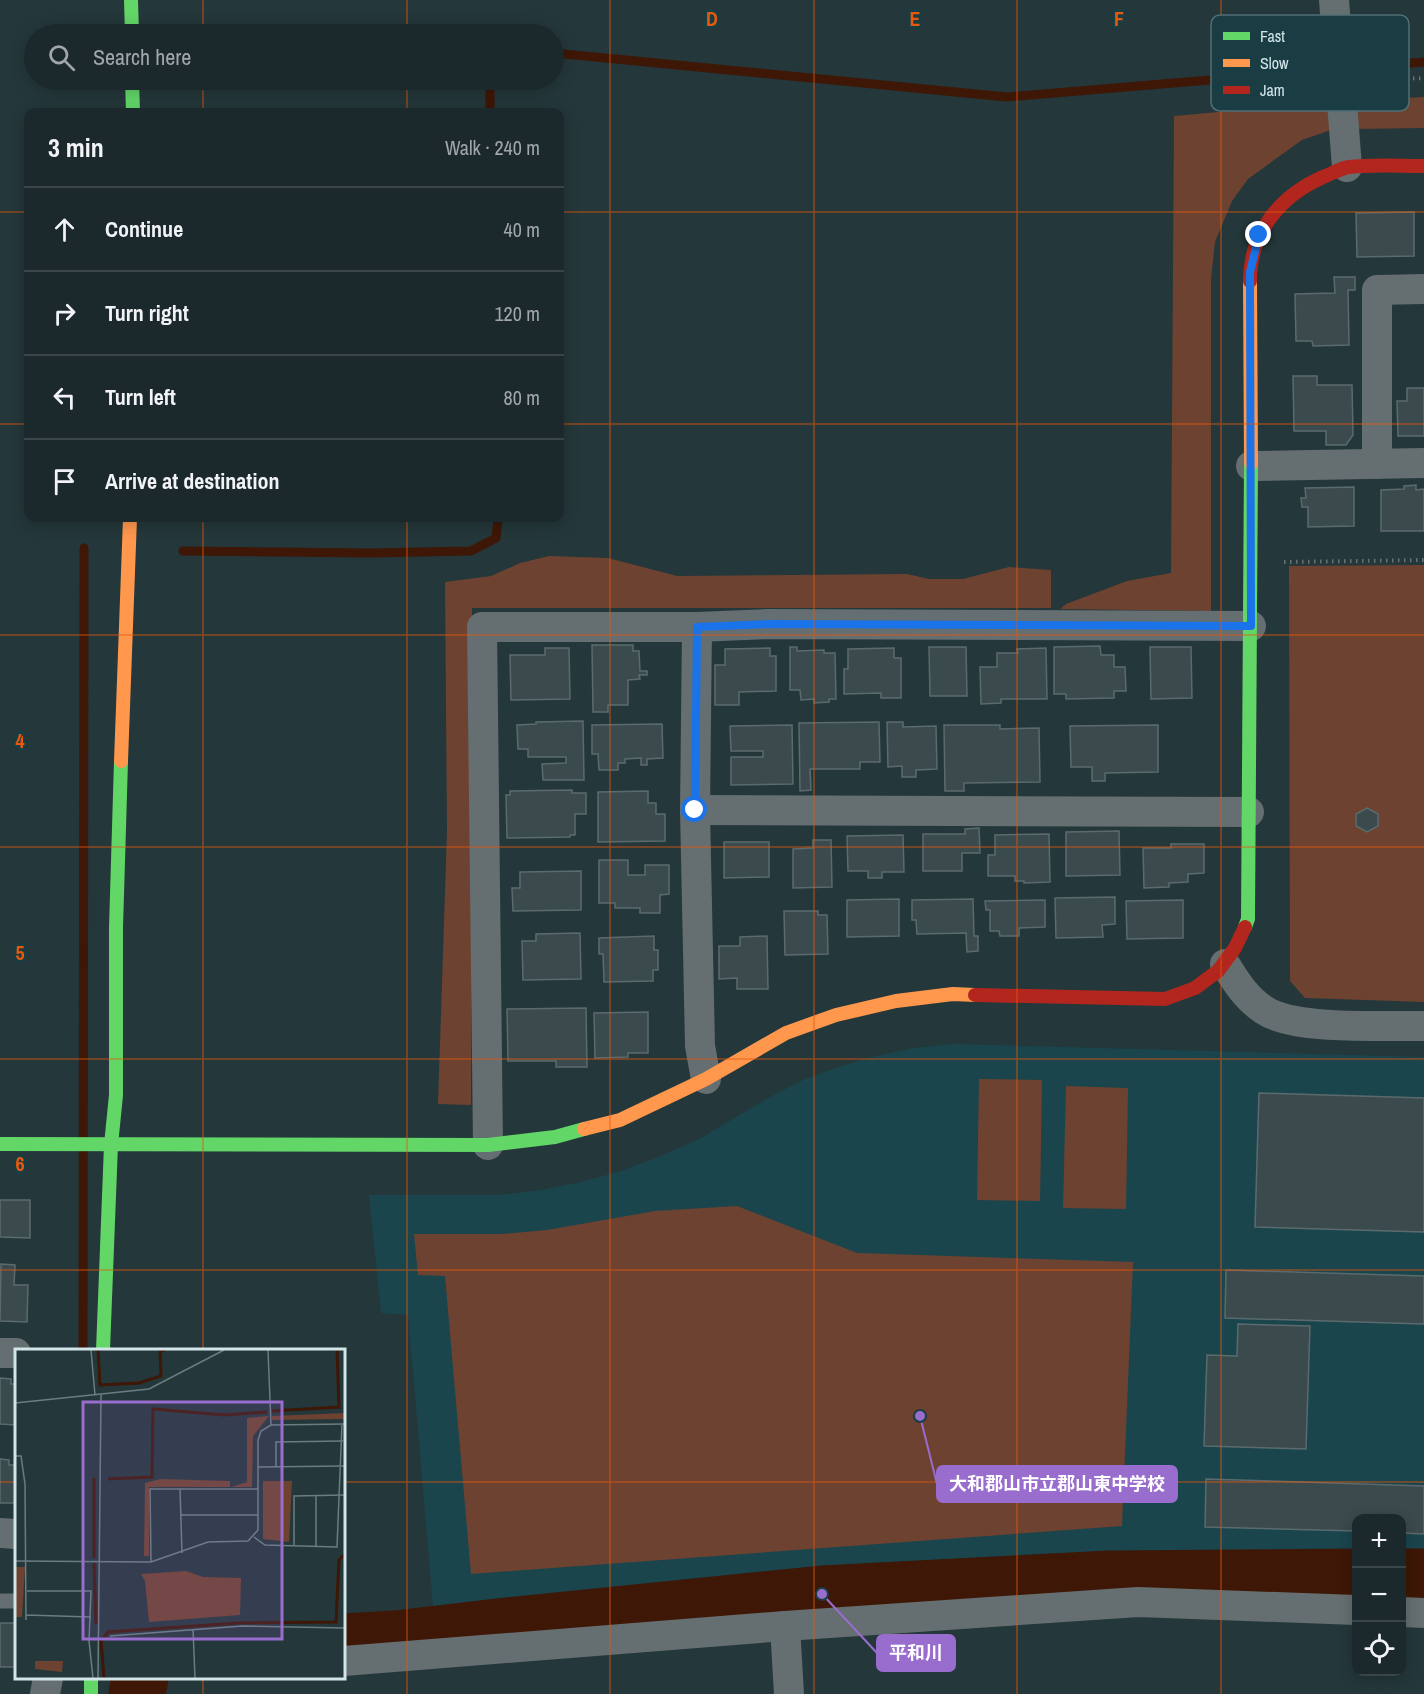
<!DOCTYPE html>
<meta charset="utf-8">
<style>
:root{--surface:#1b292c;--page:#283538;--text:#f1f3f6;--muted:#a0a6a9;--line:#394548}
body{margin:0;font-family:"Archivo Narrow","Noto Sans JP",sans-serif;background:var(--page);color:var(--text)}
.controls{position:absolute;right:18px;bottom:18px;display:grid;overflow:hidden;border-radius:12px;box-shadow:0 3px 15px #0003}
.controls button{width:54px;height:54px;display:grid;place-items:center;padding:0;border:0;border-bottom:2px solid var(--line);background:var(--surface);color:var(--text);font:30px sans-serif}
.stop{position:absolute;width:18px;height:18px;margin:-14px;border:4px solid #1a73e8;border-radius:50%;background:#fff}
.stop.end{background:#1a73e8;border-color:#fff;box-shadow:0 2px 6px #0008}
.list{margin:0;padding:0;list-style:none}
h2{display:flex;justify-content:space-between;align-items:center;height:78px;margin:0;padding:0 24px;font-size:26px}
h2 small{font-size:20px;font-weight:400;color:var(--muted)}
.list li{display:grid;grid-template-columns:39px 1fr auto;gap:18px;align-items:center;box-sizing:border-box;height:84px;padding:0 24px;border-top:2px solid var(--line)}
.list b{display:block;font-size:22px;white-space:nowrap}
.list em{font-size:20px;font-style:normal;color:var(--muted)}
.icon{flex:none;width:33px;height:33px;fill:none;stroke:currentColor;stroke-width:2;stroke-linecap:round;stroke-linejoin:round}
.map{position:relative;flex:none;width:1424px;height:1694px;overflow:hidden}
.search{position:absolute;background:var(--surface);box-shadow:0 3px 15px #0003;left:24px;top:24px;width:540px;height:66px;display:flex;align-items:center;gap:15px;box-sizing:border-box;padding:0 21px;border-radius:33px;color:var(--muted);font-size:22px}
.panel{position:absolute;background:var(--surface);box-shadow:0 3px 15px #0003;left:24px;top:108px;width:540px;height:414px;border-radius:12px}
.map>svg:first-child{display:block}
</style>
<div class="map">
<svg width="1424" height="1694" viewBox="0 0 1424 1694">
<rect width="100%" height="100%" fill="#24373a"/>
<path fill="#1a454d" d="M953 1044 1424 1057V1572L1402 1571V1518H1356V1570L1147 1564 434 1617 408 1315 381 1313 369 1195H500L541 1190 581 1182 621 1171 661 1156 701 1138 770 1097 803 1080 838 1067 876 1056 914 1048Z"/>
<g fill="#6e4230">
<path d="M1424 97V128L1354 129 1353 101Z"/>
<path d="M1331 102V130L1302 140 1248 179 1232 201 1215 242 1211 279V611L1060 609 1066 604 1127 581 1171 573 1174 116Z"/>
<path d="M549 556 608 558 677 576 907 574 929 579H963L1009 567 1051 570V608H472L471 1105 438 1104 447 831 445 582 491 576 520 563Z"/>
<path d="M1424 565V1002L1305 998 1290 981 1289 566Z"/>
<path d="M979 1079 1042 1080 1040 1201 977 1200Z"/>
<path d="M1066 1086 1128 1088 1126 1209 1063 1208Z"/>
<path d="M737 1206 857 1253 1133 1262 1122 1526 471 1574 445 1276 418 1275 414 1234H502L547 1230 655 1211Z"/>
</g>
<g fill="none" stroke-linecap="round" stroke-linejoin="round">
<g stroke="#3e1706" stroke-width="9">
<path d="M554 53 1007 97 1424 62"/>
<path d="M490 80V112"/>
<path d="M183 551 370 553 471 551 496 538 498 518"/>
<path d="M83 1350 84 548"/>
</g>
<g stroke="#3e1706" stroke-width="57">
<path d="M1402 1577H1424"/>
<path d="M344 1642 396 1639 497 1627 822 1594 1110 1579 1356 1577"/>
<path d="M137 1694 140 1678"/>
</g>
</g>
<g fill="#3b4a4d" stroke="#5b6b6d" stroke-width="1.5">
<path d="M1414 212V256L1357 257 1356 213Z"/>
<path d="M1334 277H1355V290H1348L1349 345 1313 346 1312 341H1296L1295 294 1335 293Z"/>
<path d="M1293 376H1317V385H1352L1353 435 1346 445H1326V431H1294Z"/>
<path d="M1407 388H1424V436H1398L1397 401H1407Z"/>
<path d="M1416 485V490L1424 489V531H1381V490L1404 489V486Z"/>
<path d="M1354 487V526L1308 527V507H1302L1301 498H1306L1305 488Z"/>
<path d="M592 645H633V651H639L640 671H647V675H639L640 679 628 680V705H608V712H593Z"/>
<path d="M1100 646 1101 655H1114V667H1125L1126 691H1114V698L1066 699V694H1054V647Z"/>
<path d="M790 647H797V651L824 650V653H835L836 699H829V702L814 703V699L801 700 800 690H790Z"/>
<path d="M929 647H966L967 696H930Z"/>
<path d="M1150 647H1191L1192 698 1151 699Z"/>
<path d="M545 648H569L570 699 511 700 510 655H545Z"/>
<path d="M770 648V656H776V691L739 692V705H715V665H725V649Z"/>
<path d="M894 648V658H901V698H881V693L844 694V669H848V649Z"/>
<path d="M1046 648 1047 699H1001V703L981 704 980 667H997V653H1018L1017 649Z"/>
<path d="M583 721 584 780H543L542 764 566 763V757H528V749H518L517 725 536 724V722Z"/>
<path d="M879 722 880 762H860V769H810L811 790 800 791 799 723Z"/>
<path d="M887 722H903V727L936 726 937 769 916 770V777H902V766L888 767Z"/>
<path d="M662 724 663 758 647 759V765H641V758L625 759V763H618V770H599L598 754H592V725Z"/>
<path d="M792 725 793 784 731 785V757H763V751H731L730 726Z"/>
<path d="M944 725H1000V729L1039 728 1040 782 964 783V791H945Z"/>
<path d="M1158 725V772L1105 773V781H1092V767H1071L1070 726Z"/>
<path d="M572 790V793H586V814H575V835H570V837L507 838 506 795H510V791Z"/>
<path d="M648 791V803H656V814H665V841L598 842V792Z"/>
<path d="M1367 808 1378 814V826L1367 832 1356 826V814Z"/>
<path d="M979 828 980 853H962V871H923V834H965V829Z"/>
<path d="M1119 831 1120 875 1066 876V832Z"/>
<path d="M1049 834 1050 882 1024 883V881H1015V876H988V855H995V835Z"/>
<path d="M903 835 904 872H882V878H868V871H848L847 836Z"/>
<path d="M813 840H831L832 887 793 888V849L813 848Z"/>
<path d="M724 842H769V877L724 878Z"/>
<path d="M1171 844H1204V873L1188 874V882L1169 883V887L1144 888 1143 848H1171Z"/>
<path d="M599 860H628V875H645V865H669V894L660 895V913H640V908H615V903H599Z"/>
<path d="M581 871V910L513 911 512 888H520V872Z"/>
<path d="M1115 897V924L1102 925 1103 937 1056 938 1055 898Z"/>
<path d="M899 899V936L847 937V900Z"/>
<path d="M973 899 974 936H978V951L967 952 966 933 917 934 916 920H912V900Z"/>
<path d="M1045 900V927L1019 928V936H1000L999 931H990V910H986L985 901Z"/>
<path d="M1183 900V938L1127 939 1126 901Z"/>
<path d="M784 911H818V915H827L828 954 785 955Z"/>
<path d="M580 933 581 979 523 980 522 941H536V934Z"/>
<path d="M654 936V950H658V970H653V981L604 982 603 954H599V938Z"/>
<path d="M767 936 768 989H737V978L719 979V946H740V937Z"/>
<path d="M586 1008 587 1067H556V1061H508L507 1009Z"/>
<path d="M648 1012V1053H628V1057L595 1058 594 1013Z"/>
<path d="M1259 1093 1424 1098V1232L1255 1227Z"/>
<path d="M0 1200H30V1238L0 1237Z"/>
<path d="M1 1264 15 1265 14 1285H28L27 1322 0 1321Z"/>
<path d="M1226 1270 1424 1276V1324L1225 1318Z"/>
<path d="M1238 1324 1310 1326 1306 1449 1204 1446 1207 1355 1237 1356Z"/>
<path d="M0 1378 11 1379V1384H16V1425L0 1424Z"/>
<path d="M0 1459 9 1460V1465H16V1503H0Z"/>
<path d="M1206 1479 1424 1486V1534L1402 1533V1518H1356V1531L1205 1527Z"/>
<path d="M0 1623H16L15 1667H0Z"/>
</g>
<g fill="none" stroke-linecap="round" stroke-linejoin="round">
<g stroke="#677273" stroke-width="4" stroke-dasharray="1.5 4.5" stroke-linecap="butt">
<path d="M1371 80 1424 78"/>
<path d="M1284 562 1424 560"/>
</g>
<path stroke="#656e70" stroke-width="15" d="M0 1601H16"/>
<g stroke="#656e70" stroke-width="30">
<path d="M1334 0 1347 167"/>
<path d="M1377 464V290L1424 289"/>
<path d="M1251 466 1424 463"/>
<path d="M697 627 695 810 700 1046 706 1079"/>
<path d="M695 810 1249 812"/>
<path d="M1225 964C1236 982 1246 998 1264 1010 1295 1031 1384 1025 1424 1026"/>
<path d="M488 1145 482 627H697L768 624 1251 626"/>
<path d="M0 1353H16"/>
<path d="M0 1533 16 1534"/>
<path d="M1402 1612 1424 1613"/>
<path d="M785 1626 789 1694"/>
<path d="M344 1661 785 1626 1138 1602 1356 1610"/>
<path d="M45 1694 48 1678"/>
</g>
<g stroke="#63d668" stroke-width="14">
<path d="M131 0 132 34"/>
<path d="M132 80 133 112"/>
<path d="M1245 927 1248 919 1251 463"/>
<path d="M0 1144 488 1145 555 1137 584 1129"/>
<path d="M103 1350 111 1145 116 1095V928L121 761"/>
<path d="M91 1678V1694"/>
</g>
<g stroke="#ff974d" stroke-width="14">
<path d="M1250 281 1251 463"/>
<path d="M121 761 130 518"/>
<path d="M584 1129 620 1120 706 1079 786 1033 836 1015 896 1001 953 994 975 995"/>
</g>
<g stroke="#b3261e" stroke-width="14">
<path d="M1250 281C1250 232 1280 196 1323 177 1331 174 1341 168 1349 167 1374 164 1400 166 1424 166"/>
<path d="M975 995 1165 999 1195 988 1218 971 1235 948 1245 927"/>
</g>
</g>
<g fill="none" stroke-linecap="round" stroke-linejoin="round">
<path stroke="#1a73e8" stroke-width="8" d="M695 810 697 627 768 624 1251 626 1250 272 1259 235"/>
</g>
<path fill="none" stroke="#e8590c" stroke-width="1.5" stroke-opacity="0.55" d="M203 0V34M407 0V34M610 0V1694M814 0V1694M1017 0V1694M1221 0V1694M203 80V112M407 80V112M0 212H28M560 212H1424M0 424H28M560 424H1424M203 518V1350M407 518V1694M0 635H1424M0 847H1424M0 1059H1424M0 1270H1424M0 1482H16M344 1482H1424M203 1678V1694"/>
<g transform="translate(15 1349)">
<rect width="330" height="330" fill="#24373a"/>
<path d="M330 64V70L257 71V67ZM254 67 238 87 237 138H216L232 133V69ZM145 130 215 132V138H134V207H129L130 134ZM248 132H277L274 193 248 190ZM0 218H10L7 268H0ZM171 222 188 228 226 229 225 266 134 273 130 232 126 225ZM20 312H48L47 323 20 320Z" fill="#6e4230"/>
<path fill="none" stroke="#3e1706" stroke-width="3" d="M83 1 85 36 124 34 146 27 145 2 150 1M257 62 324 58 322 1M93 130 137 128 138 60 209 66 252 63M79 209V129M79 214 81 275M89 329 86 292 93 283 223 274 321 273 324 211 330 205"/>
<path fill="none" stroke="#6a7d80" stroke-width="1.5" d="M76 1 80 46M253 1 256 76M0 54 134 40 209 1M0 107H6L10 135 11 271M243 118 330 117M261 118V93L328 92M165 140 167 204M301 146V197M165 166H243M239 188 250 196 322 198 327 75M279 196V147L330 146M0 212 136 213 193 193 233 192 243 181V91L246 82 256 76 330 75M136 213 135 140H243M12 242H76L74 292 78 329M11 266 76 268M178 280 180 329M95 287 227 277 330 279M83 329 86 46"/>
<path fill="#996dce" fill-opacity="0.15" stroke="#996dce" stroke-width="3" d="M68 53H267V290H68Z"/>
<rect width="330" height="330" fill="none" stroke="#d2e5e9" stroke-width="3"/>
</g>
<rect x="1211" y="15" width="198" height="96" rx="9" fill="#1a3d44" stroke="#516f76" stroke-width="1.5"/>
<rect x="1223" y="32" width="27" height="8" fill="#63d668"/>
<rect x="1223" y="59" width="27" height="8" fill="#ff974d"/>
<rect x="1223" y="86" width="27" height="8" fill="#b3261e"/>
<g font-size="16" fill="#d2e5e9">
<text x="1260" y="42">Fast</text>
<text x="1260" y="69">Slow</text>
<text x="1260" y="96">Jam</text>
</g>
<g font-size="20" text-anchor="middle" font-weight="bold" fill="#e8590c" stroke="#1a3d44" stroke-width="6" stroke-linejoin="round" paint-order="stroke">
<text x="712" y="26">D</text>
<text x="915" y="26">E</text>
<text x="1119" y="26">F</text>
<text x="20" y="748">4</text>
<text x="20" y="960">5</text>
<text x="20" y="1171">6</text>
</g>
<path fill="none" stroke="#996dce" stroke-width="2" d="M920 1416L937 1484M822 1594L877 1653"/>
<g fill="#996dce" stroke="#1a3d44" stroke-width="2">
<circle cx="920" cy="1416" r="6"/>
<circle cx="822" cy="1594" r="6"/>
</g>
<g fill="#996dce" stroke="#996dce" stroke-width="2">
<rect x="937" y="1466" width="240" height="36" rx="6"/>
<rect x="877" y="1635" width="78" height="36" rx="6"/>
</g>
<g font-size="18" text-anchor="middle" font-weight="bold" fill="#fff">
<text x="1057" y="1490">大和郡山市立郡山東中学校</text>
<text x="916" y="1659">平和川</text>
</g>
</svg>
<div class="controls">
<button>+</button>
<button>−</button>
<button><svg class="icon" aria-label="locate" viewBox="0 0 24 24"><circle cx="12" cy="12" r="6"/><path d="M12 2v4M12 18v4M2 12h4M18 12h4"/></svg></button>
</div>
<div class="stop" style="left:695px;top:810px"></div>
<div class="stop end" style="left:1259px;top:235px"></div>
<div class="search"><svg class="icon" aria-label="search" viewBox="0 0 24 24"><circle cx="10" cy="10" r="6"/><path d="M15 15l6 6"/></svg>Search here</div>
<section class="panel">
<h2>3 min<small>Walk · 240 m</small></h2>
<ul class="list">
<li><svg class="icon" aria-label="ahead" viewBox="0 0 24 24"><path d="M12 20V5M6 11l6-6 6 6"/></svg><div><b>Continue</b></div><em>40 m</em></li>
<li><svg class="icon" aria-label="right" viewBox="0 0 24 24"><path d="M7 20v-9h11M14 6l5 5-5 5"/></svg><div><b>Turn right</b></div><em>120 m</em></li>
<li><svg class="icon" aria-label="left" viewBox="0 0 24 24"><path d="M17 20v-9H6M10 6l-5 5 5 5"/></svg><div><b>Turn left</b></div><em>80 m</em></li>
<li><svg class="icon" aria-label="arrive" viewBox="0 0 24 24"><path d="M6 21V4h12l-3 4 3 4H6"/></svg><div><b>Arrive at destination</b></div></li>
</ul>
</section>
</div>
